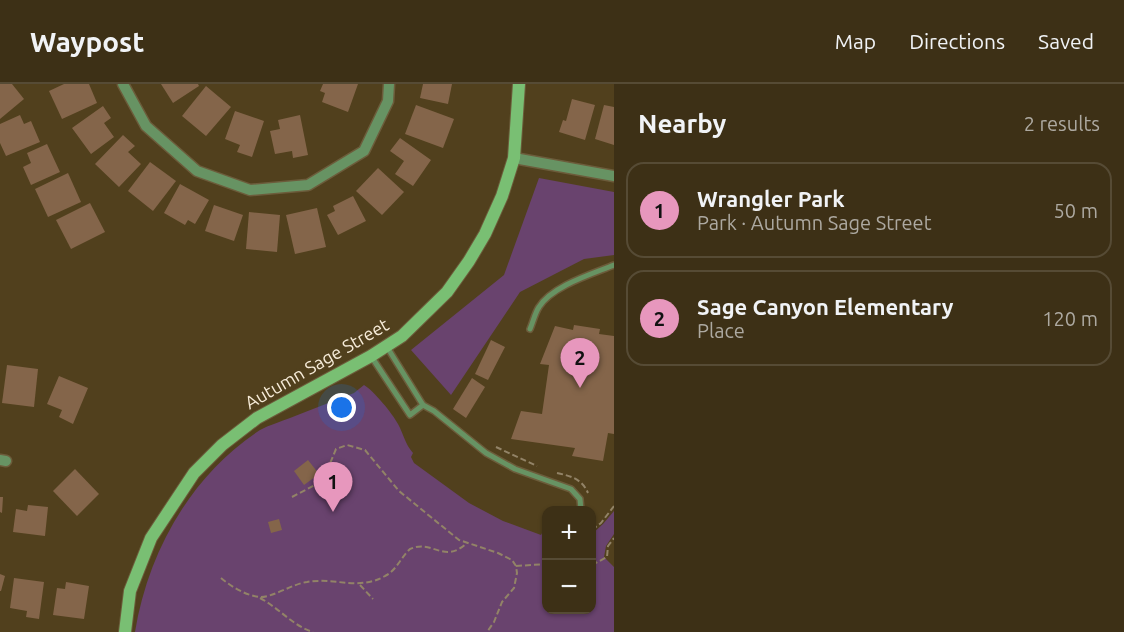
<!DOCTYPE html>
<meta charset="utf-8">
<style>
:root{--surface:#3d3016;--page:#483c23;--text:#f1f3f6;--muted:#ada9a1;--line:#564b35;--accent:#e797bd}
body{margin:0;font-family:Ubuntu,sans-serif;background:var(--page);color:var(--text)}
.controls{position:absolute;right:18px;bottom:18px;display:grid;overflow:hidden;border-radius:12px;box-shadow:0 2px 4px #0004}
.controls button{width:54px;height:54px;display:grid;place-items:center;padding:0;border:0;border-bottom:2px solid var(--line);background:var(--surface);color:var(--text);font:30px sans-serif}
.you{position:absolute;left:342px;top:324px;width:21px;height:21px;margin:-15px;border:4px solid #fff;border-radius:50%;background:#1a73e8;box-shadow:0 0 0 9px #1a73e833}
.badge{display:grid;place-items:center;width:39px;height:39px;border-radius:50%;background:var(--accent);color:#111;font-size:20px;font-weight:700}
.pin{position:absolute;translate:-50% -50px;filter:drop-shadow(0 2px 3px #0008)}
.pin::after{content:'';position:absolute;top:32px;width:21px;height:18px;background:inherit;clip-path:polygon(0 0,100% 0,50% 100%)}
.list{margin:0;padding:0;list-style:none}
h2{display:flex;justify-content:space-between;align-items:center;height:78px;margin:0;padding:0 24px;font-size:26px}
h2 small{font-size:20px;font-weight:400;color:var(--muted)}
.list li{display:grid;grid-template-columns:39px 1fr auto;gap:18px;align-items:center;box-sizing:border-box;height:96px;margin:0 12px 12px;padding:0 12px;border:2px solid var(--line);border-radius:18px}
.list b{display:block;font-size:22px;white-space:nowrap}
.list p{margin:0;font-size:20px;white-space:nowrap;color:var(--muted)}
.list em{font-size:20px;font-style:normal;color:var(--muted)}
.map{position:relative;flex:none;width:614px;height:548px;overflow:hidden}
header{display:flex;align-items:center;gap:36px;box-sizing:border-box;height:84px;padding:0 30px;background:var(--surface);border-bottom:2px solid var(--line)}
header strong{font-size:28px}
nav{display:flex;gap:33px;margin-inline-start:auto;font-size:21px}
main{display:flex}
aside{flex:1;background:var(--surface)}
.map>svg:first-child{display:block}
</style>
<header>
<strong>Waypost</strong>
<nav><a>Map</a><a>Directions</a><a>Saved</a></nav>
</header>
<main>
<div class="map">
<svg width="614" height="548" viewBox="0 0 614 548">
<rect width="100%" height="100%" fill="#51401d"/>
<g fill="#69436e">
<path d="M539 94 614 108V171L584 175 520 208 451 311 411 266 504 191Z"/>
<path d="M364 301C373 306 393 330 398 340 404 351 405 360 413 369L411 373 414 379 469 419 503 437 541 451 546 441V526H592V450L603 440 614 427V450L606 462 604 473 614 483V548H135C148 468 191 391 260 346 269 341 280 338 290 334 311 326 333 317 354 309Z"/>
</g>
<g fill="#84654a">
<path d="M0 0H12L24 15 0 35Z"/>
<path d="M64 0H89L97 19 62 35 49 7Z"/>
<path d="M161 0H198L199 2 173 19Z"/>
<path d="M323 0H358L348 28 322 18 325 9 320 7Z"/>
<path d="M423 0H452L448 20 420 14Z"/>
<path d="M206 2 231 23 206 52 182 32Z"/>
<path d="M572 15 595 21 585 56 559 48 563 36 566 37Z"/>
<path d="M416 21 454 35 443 64 405 50Z"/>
<path d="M604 21 614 23V61L595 55Z"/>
<path d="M103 22 111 34 104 39 114 53 91 70 72 44Z"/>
<path d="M235 27 264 37 252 73 237 68 240 61 225 55Z"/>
<path d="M20 31 24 40 31 37 40 58 6 72 0 59V40Z"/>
<path d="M300 31 308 71 293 74 292 67 275 70 270 47 280 45 278 36Z"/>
<path d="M123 51 135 62 128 68 141 80 119 103 95 80Z"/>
<path d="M400 54 431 76 413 102 395 90 404 77 390 67Z"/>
<path d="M47 60 60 88 31 101 23 83 31 79 27 69Z"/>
<path d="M150 78 176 97 153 127 128 107Z"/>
<path d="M378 84 404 108 382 131 356 107Z"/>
<path d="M68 89 81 118 48 133 35 105Z"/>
<path d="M180 100 209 116 195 140 188 136 185 141 164 129Z"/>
<path d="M353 112 366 137 338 151 327 131 335 127 333 122Z"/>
<path d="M90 119 105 148 71 165 56 136Z"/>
<path d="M214 121 243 131 234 157 205 147Z"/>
<path d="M317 124 326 163 295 170 286 131Z"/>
<path d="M249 128 280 131 277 168 246 165Z"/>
<path d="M574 241 600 245 599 250 614 252V350L608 349 603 377 572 372 575 364 511 355 521 327 542 330 549 281 540 280 555 242 573 246Z"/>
<path d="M491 256 505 263 488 296 475 290Z"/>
<path d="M7 281 38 285 34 323 2 319Z"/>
<path d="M59 292 88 304 73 340 59 333 62 326 47 320Z"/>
<path d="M472 294 485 303 466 334 453 325Z"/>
<path d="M308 376 319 390 304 401 294 387Z"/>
<path d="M75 385 99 410 77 432 53 407Z"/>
<path d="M0 413H3L2 429 0 428Z"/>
<path d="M28 421 48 423 45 452 13 448 16 425 27 427Z"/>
<path d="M279 435 282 446 271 449 268 438Z"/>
<path d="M0 490 5 492 1 507H0Z"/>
<path d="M14 494 44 498 39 535 26 533 27 527 10 524Z"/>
<path d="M66 498 89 502 84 535 53 531 57 504 65 505Z"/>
</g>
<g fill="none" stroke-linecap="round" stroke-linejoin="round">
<g stroke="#6c5c3b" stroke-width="8">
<g id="lane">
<path d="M530 245C533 238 535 229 539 223 552 202 592 190 614 181"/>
<path d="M387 263 423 321 434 327 486 369 515 385 571 405 580 415 581 426"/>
<path d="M371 272 410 331 423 321"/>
</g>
</g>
<g stroke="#6c5c3b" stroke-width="13">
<g id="street">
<path d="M123 0 146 42 197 87 250 106 308 101 364 67 388 17 389 0"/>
<path d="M514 74 614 92"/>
<path d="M0 376 6 377"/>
</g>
</g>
<g stroke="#6c5c3b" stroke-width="14">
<path id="secondary" d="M125 548 130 507 151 454 194 389 222 361 257 334 371 272 402 252 447 208 469 177 485 150 502 112 514 74 519 0"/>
</g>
<g stroke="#928367" stroke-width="2" stroke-dasharray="6 3" stroke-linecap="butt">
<path d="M496 363 537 382"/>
<path d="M557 389C571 392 582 395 588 409"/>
<path d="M292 413 315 401 324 394 336 365 347 361 365 366 399 407 459 456 498 469 512 476 516 482 517 489 514 504 502 518 494 538 487 548"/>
<path d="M592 446 601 439 614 422"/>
<path d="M592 481 607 473 608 462 614 454"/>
<path d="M516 482 546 480"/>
<path d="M221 494C232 503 245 511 259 513 272 514 292 500 307 498 334 493 359 507 385 492 397 486 401 473 410 465 433 455 443 480 466 460"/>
<path d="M360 501 373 515"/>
<path d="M260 514C279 524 293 542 313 548"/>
</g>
<use href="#lane" stroke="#679363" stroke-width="5"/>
<use href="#street" stroke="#679363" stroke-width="10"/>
<use href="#secondary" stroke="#79bf73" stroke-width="12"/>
</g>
<g text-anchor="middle" stroke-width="5" stroke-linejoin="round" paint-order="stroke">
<g font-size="18" fill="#f7ecd9" stroke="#51401d">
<text transform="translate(317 280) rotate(-30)" y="6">Autumn Sage Street</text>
</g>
</g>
</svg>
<div class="controls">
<button>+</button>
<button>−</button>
</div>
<div class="you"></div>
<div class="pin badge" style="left:333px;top:428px">1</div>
<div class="pin badge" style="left:580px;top:304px">2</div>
</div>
<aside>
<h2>Nearby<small>2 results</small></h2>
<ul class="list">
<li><span class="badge">1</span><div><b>Wrangler Park</b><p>Park · Autumn Sage Street</p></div><em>50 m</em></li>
<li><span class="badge">2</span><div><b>Sage Canyon Elementary</b><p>Place</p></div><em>120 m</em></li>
</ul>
</aside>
</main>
